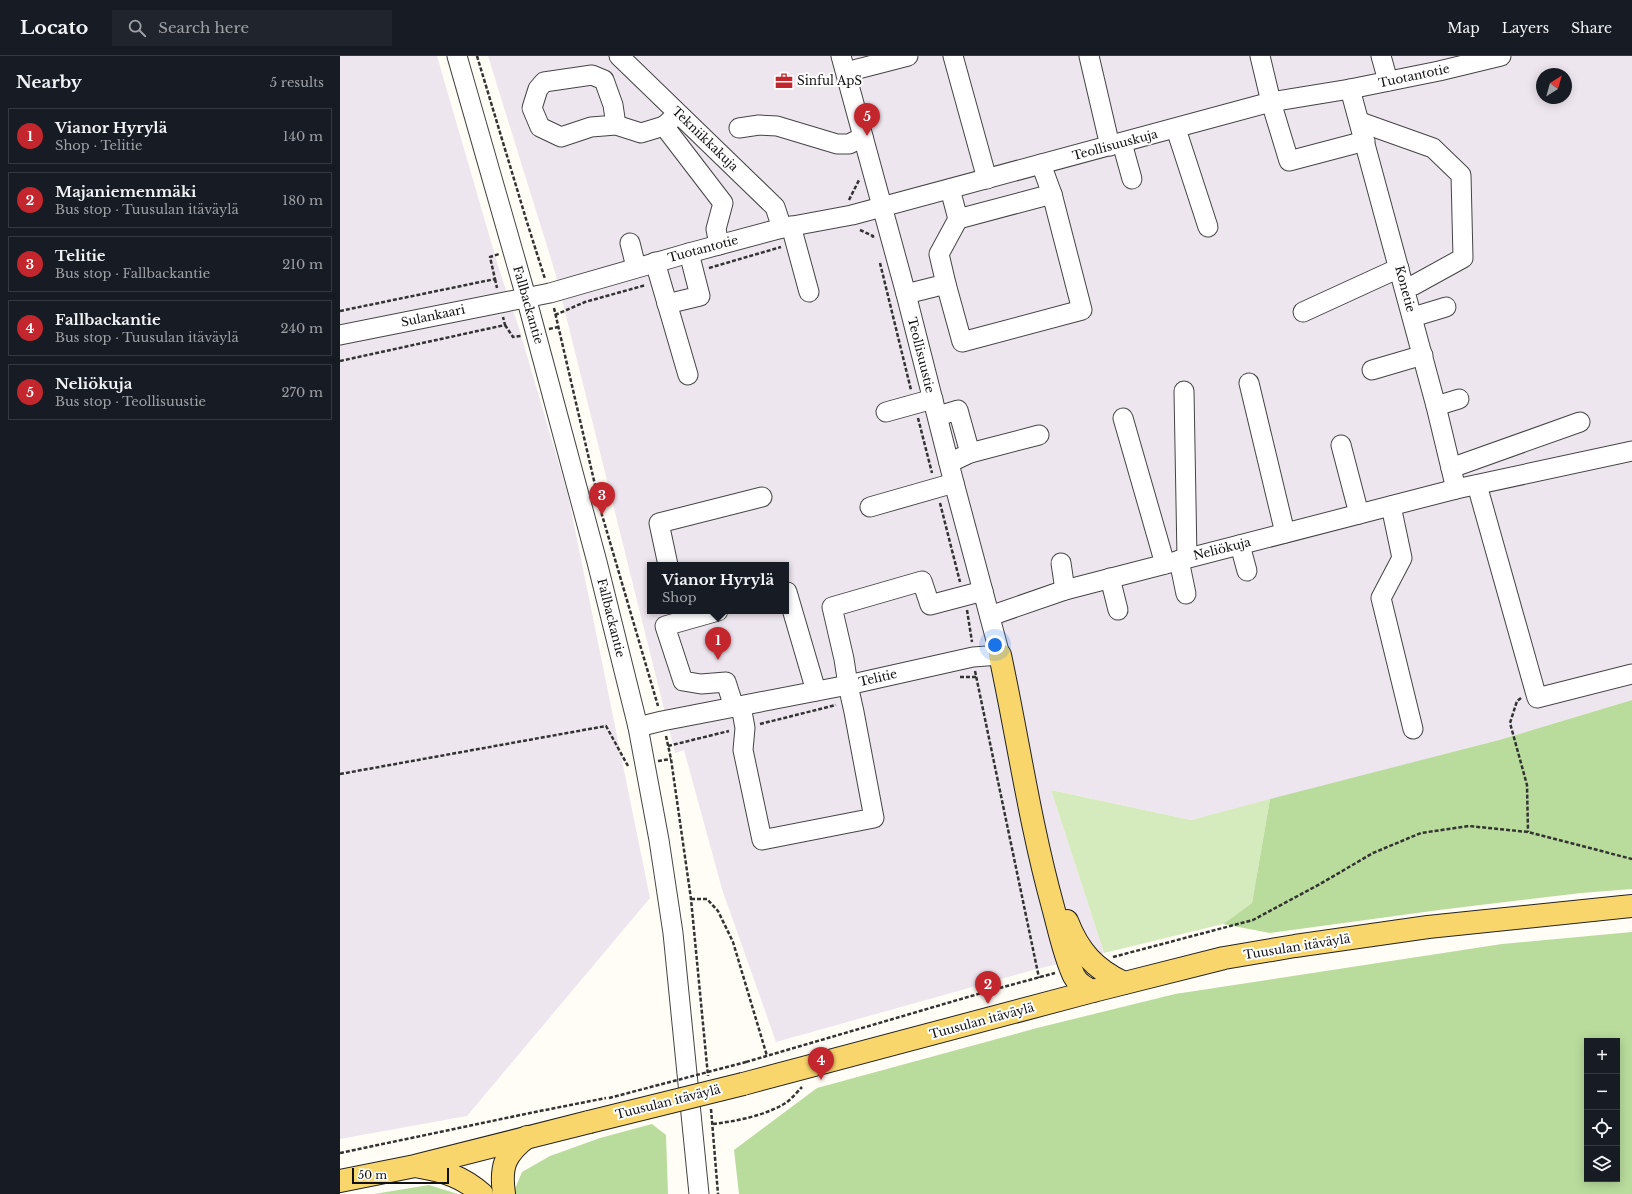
<!DOCTYPE html>
<meta charset="utf-8">
<style>
:root{--surface:#171b24;--page:#20242c;--text:#f1f3f6;--muted:#9ea1a6;--line:#363941;--accent:#c4262e}
body{margin:0;font-family:"Libre Baskerville",serif;background:var(--page);color:var(--text)}
.controls{position:absolute;right:12px;bottom:12px;display:grid;overflow:hidden;border-radius:0px;box-shadow:0 2px 10px #0003}
.controls button{width:36px;height:36px;display:grid;place-items:center;padding:0;border:0;border-bottom:1px solid var(--line);background:var(--surface);color:var(--text);font:20px sans-serif}
.compass{position:absolute;left:1196px;top:12px;width:36px;height:36px;border-radius:50%;background:var(--surface);box-shadow:0 2px 10px #0003;rotate:37deg}
.scale{position:absolute;left:12px;bottom:10px;width:97px;box-sizing:border-box;padding-left:4px;border:2px solid #111;border-top:0;font-size:11px;line-height:14px;white-space:nowrap;color:#111;-webkit-text-stroke:3px #fff;paint-order:stroke}
.you{position:absolute;left:655px;top:589px;width:14px;height:14px;margin:-10px;border:3px solid #fff;border-radius:50%;background:#1a73e8;box-shadow:0 0 0 6px #1a73e833}
.badge{display:grid;place-items:center;width:26px;height:26px;border-radius:50%;background:var(--accent);color:#fff;font-size:13px;font-weight:700}
.pin{position:absolute;translate:-50% -33px;filter:drop-shadow(0 1px 2px #0008)}
.pin::after{content:'';position:absolute;top:21px;width:14px;height:12px;background:inherit;clip-path:polygon(0 0,100% 0,50% 100%)}
.popup{position:absolute;left:307px;top:506px;width:142px;height:52px;box-sizing:border-box;display:grid;place-content:center;border-radius:0px;background:var(--surface);filter:drop-shadow(0 1px 3px #0005);font-size:13px;white-space:nowrap;color:var(--muted)}
.popup b{font-size:15px;color:var(--text)}
.popup::after{content:'';position:absolute;left:50%;top:100%;margin-left:-8px;border:8px solid transparent;border-top-color:var(--surface)}
.list{margin:0;padding:0;list-style:none}
h2{display:flex;justify-content:space-between;align-items:center;height:52px;margin:0;padding:0 16px;font-size:17px}
h2 small{font-size:13px;font-weight:400;color:var(--muted)}
.list li{display:grid;grid-template-columns:26px 1fr auto;gap:12px;align-items:center;box-sizing:border-box;height:56px;margin:0 8px 8px;padding:0 8px;border:1px solid var(--line);border-radius:0px}
.list b{display:block;font-size:15px;white-space:nowrap}
.list p{margin:0;font-size:13px;white-space:nowrap;color:var(--muted)}
.list em{font-size:13px;font-style:normal;color:var(--muted)}
.icon{flex:none;width:22px;height:22px;fill:none;stroke:currentColor;stroke-width:2;stroke-linecap:round;stroke-linejoin:round}
.map{position:relative;flex:none;width:1292px;height:1138px;overflow:hidden}
header{display:flex;align-items:center;gap:24px;box-sizing:border-box;height:56px;padding:0 20px;background:var(--surface);border-bottom:1px solid var(--line)}
header strong{font-size:19px}
nav{display:flex;gap:22px;margin-inline-start:auto;font-size:14px}
.search{width:280px;height:36px;background:var(--page);display:flex;align-items:center;gap:10px;box-sizing:border-box;padding:0 14px;border-radius:0px;color:var(--muted);font-size:15px}
main{display:flex}
aside{flex:1;background:var(--surface)}
.map>svg:first-child{display:block}
</style>
<header>
<strong>Locato</strong>
<div class="search"><svg class="icon" aria-label="search" viewBox="0 0 24 24"><circle cx="10" cy="10" r="6"/><path d="M15 15l6 6"/></svg>Search here</div>
<nav><a>Map</a><a>Layers</a><a>Share</a></nav>
</header>
<main>
<aside>
<h2>Nearby<small>5 results</small></h2>
<ul class="list">
<li><span class="badge">1</span><div><b>Vianor Hyrylä</b><p>Shop · Telitie</p></div><em>140 m</em></li>
<li><span class="badge">2</span><div><b>Majaniemenmäki</b><p>Bus stop · Tuusulan itäväylä</p></div><em>180 m</em></li>
<li><span class="badge">3</span><div><b>Telitie</b><p>Bus stop · Fallbackantie</p></div><em>210 m</em></li>
<li><span class="badge">4</span><div><b>Fallbackantie</b><p>Bus stop · Tuusulan itäväylä</p></div><em>240 m</em></li>
<li><span class="badge">5</span><div><b>Neliökuja</b><p>Bus stop · Teollisuustie</p></div><em>270 m</em></li>
</ul>
</aside>
<div class="map">
<svg width="1292" height="1138" viewBox="0 0 1292 1138">
<rect width="100%" height="100%" fill="#fffdf5"/>
<g fill="#eee6ef" fill-rule="evenodd">
<path d="M0 0H97L159 213 178 269 228 439 310 842 127 1060 0 1083Z"/>
<path d="M148 0H1292V644L1159 684 851 764 711 734 764 897 693 914 436 986 382 833 344 694 335 697 215 216ZM1202 18H1226V42H1202ZM310 509H446V555H310Z"/>
</g>
<path fill="#d5ebbd" d="M711 734 851 764 930 743 912 847 883 868 764 897Z"/>
<g fill="#b9dc9c" fill-rule="evenodd">
<path d="M1292 644V833L1241 837 1099 854 930 877 883 868 912 847 930 743 1159 684Z"/>
<path d="M1292 876V1138H399L394 1094 477 1032 697 972 835 938 1162 888ZM1247 985H1277V1123H1247Z"/>
<path d="M312 1068 326 1079 328 1138H176L174 1135 182 1116 210 1100 260 1082Z"/>
<path d="M89 1129 118 1138H34Z"/>
</g>
<g fill="none" stroke-linecap="round" stroke-linejoin="round">
<g stroke="#444" stroke-width="21">
<g id="minor">
<path d="M117 0 186 241 257 506 298 671 319 784 333 877 359 1138"/>
<path d="M279 0 435 151 442 172"/>
<path d="M613 0 647 123"/>
<path d="M749 0 770 90"/>
<path d="M920 0 931 46 949 105 1025 85"/>
<path d="M1041 0 1048 25"/>
<path d="M506 16 568 0"/>
<path d="M1010 33 1096 350 1116 433"/>
<path d="M333 62 324 70 383 147 376 173 379 189"/>
<path d="M1020 66 1093 92 1121 119 1123 202 1074 229 1065 232"/>
<path d="M276 69 273 49 264 24 252 19 204 26 198 33 192 52 200 71 221 81 251 71 276 69 301 77 324 70"/>
<path d="M399 72 419 69 437 70 497 88H509L523 81"/>
<path d="M836 73 868 171"/>
<path d="M782 87 792 123"/>
<path d="M610 133 618 163 712 138"/>
<path d="M451 170 469 236"/>
<path d="M290 187 296 211"/>
<path d="M315 206 348 319"/>
<path d="M606 228 622 286 742 254 712 138 701 108"/>
<path d="M566 238 606 228 599 198 618 163"/>
<path d="M327 248 360 240 349 197"/>
<path d="M963 256 1059 212"/>
<path d="M1073 261 1106 251"/>
<path d="M0 279 210 237 349 197 442 172 512 159 931 46 1010 33 1099 15 1161 0"/>
<path d="M1032 314 1083 299"/>
<path d="M909 327 945 477"/>
<path d="M844 335 847 502"/>
<path d="M1096 350 1119 343"/>
<path d="M546 356 593 343"/>
<path d="M598 360 618 354 630 397"/>
<path d="M783 362 825 508"/>
<path d="M1001 389 1019 458"/>
<path d="M609 407 630 397 699 379"/>
<path d="M1111 412 1240 366"/>
<path d="M1137 429 1197 642 1292 618"/>
<path d="M1051 450 1062 502 1041 542 1073 673"/>
<path d="M530 451 614 427"/>
<path d="M900 489 907 515"/>
<path d="M839 504 846 538"/>
<path d="M721 507 725 534"/>
<path d="M328 509 319 467 422 441"/>
<path d="M770 522 778 554"/>
<path d="M446 536H447L476 635"/>
<path d="M378 555 325 570 343 625 361 628 386 626 394 651"/>
<path d="M650 560 725 534 1116 433 1292 395"/>
<path d="M401 650 405 672 403 694 422 784 534 762 514 656 508 629 504 603 492 551 582 525 590 549 643 535"/>
<path d="M298 671 322 665 508 629 633 601 660 599 614 427 566 238 501 0"/>
</g>
</g>
<g stroke="#222" stroke-width="24">
<g id="major">
<path d="M660 599C678 683 690 768 713 851 719 873 724 899 734 920 738 928 745 932 753 935"/>
<path d="M727 865C739 896 755 913 784 927"/>
<path d="M403 1028 753 935 884 902 955 890 1088 871 1292 850"/>
<path d="M80 1111C104 1115 123 1121 142 1138"/>
<path d="M0 1125 75 1110 249 1066"/>
<path d="M164 1138C160 1110 165 1098 187 1081"/>
</g>
</g>
<g stroke="#333" stroke-width="2.5" stroke-dasharray="4 2" stroke-linecap="butt">
<path d="M137 0 186 163 205 223"/>
<path d="M509 144 519 124"/>
<path d="M520 174 533 180V182"/>
<path d="M540 207 571 334"/>
<path d="M369 212 441 191"/>
<path d="M155 223 157 232"/>
<path d="M214 252 262 459 318 650"/>
<path d="M0 255 155 223 150 201 159 198"/>
<path d="M215 259 245 246 306 229"/>
<path d="M165 269 173 281 181 280"/>
<path d="M209 273 218 271"/>
<path d="M0 305 165 269 163 261"/>
<path d="M578 362 592 417"/>
<path d="M600 447 620 526"/>
<path d="M627 554 632 586"/>
<path d="M635 615 699 922"/>
<path d="M620 621H636"/>
<path d="M1181 642 1177 645 1170 667 1187 729 1188 776"/>
<path d="M420 668 496 649"/>
<path d="M326 680 331 703 351 843 368 1020"/>
<path d="M328 690 389 675"/>
<path d="M318 705 331 703"/>
<path d="M0 718 266 670 288 710"/>
<path d="M351 843H367L378 855 393 886 427 1000"/>
<path d="M773 901 913 864 980 828 1033 797 1081 777 1129 770 1188 776 1292 803"/>
<path d="M645 936 648 947"/>
<path d="M406 1006 645 936 715 917"/>
<path d="M371 1053 378 1138"/>
<path d="M373 1068C397 1065 423 1060 444 1048 451 1044 457 1036 462 1031"/>
<path d="M0 1097 190 1057 266 1042"/>
</g>
<use href="#minor" stroke="#fff" stroke-width="19"/>
<use href="#major" stroke="#f9d66b" stroke-width="22"/>
<g stroke="#222" stroke-width="24" stroke-linecap="butt">
<path id="major-bridge" d="M249 1066 403 1028"/>
</g>
<path stroke="#333" stroke-width="2.5" stroke-dasharray="4 2" stroke-linecap="butt" d="M269 1042 406 1006"/>
<use href="#major-bridge" stroke="#f9d66b" stroke-width="22"/>
</g>
<defs>
<g id="office-bare" transform="scale(1.38)"><path d="M-6-3h4V-5.5h4V-3h4V5H-6ZM-1-4.5V-3h2v-1.5ZM-6 0V1H6V0Z" fill="#c4262e" stroke="#fff" stroke-width="2.5" paint-order="stroke"/></g>
</defs>
<g fill-rule="evenodd">
<use href="#office-bare" x="444" y="25"/>
</g>
<g text-anchor="middle" stroke-width="4" stroke-linejoin="round" paint-order="stroke">
<g font-size="12" fill="#111" stroke="#fff">
<text transform="translate(1074 20) rotate(-12)" y="4">Tuotantotie</text>
<text transform="translate(365 83) rotate(44)" y="4">Tekniikkakuja</text>
<text transform="translate(775 89) rotate(-15)" y="4">Teollisuuskuja</text>
<text transform="translate(363 193) rotate(-15)" y="4">Tuotantotie</text>
<text transform="translate(1065 233) rotate(75)" y="4">Konetie</text>
<text transform="translate(188 249) rotate(74)" y="4">Fallbackantie</text>
<text transform="translate(93 260) rotate(-12)" y="4">Sulankaari</text>
<text transform="translate(581 299) rotate(76)" y="4">Teollisuustie</text>
<text transform="translate(882 493) rotate(-14)" y="4">Neliökuja</text>
<text transform="translate(271 562) rotate(76)" y="4">Fallbackantie</text>
<text transform="translate(538 622) rotate(-13)" y="4">Telitie</text>
<text transform="translate(957 891) rotate(-9)" y="4">Tuusulan itäväylä</text>
<text transform="translate(642 965) rotate(-15)" y="4">Tuusulan itäväylä</text>
<text transform="translate(328 1046) rotate(-14)" y="4">Tuusulan itäväylä</text>
</g>
<g font-size="12" fill="#111" stroke="#fff" text-anchor="start">
<text x="457" y="29">Sinful ApS</text>
</g>
</g>
</svg>
<div class="controls">
<button>+</button>
<button>−</button>
<button><svg class="icon" aria-label="locate" viewBox="0 0 24 24"><circle cx="12" cy="12" r="6"/><path d="M12 2v4M12 18v4M2 12h4M18 12h4"/></svg></button>
<button><svg class="icon" aria-label="layers" viewBox="0 0 24 24"><path d="M12 4l9 5-9 5-9-5zM3 14l9 5 9-5"/></svg></button>
</div>
<svg class="compass" viewBox="-18 -18 36 36"><path d="M0-13l5 13h-10z" fill="#e53935"/><path d="M0 13l5-13h-10z" fill="#9ea1a6"/></svg>
<div class="scale">50 m</div>
<div class="you"></div>
<div class="pin badge" style="left:378px;top:604px">1</div>
<div class="popup"><b>Vianor Hyrylä</b>Shop</div>
<div class="pin badge" style="left:648px;top:948px">2</div>
<div class="pin badge" style="left:262px;top:459px">3</div>
<div class="pin badge" style="left:481px;top:1024px">4</div>
<div class="pin badge" style="left:527px;top:80px">5</div>
</div>
</main>
